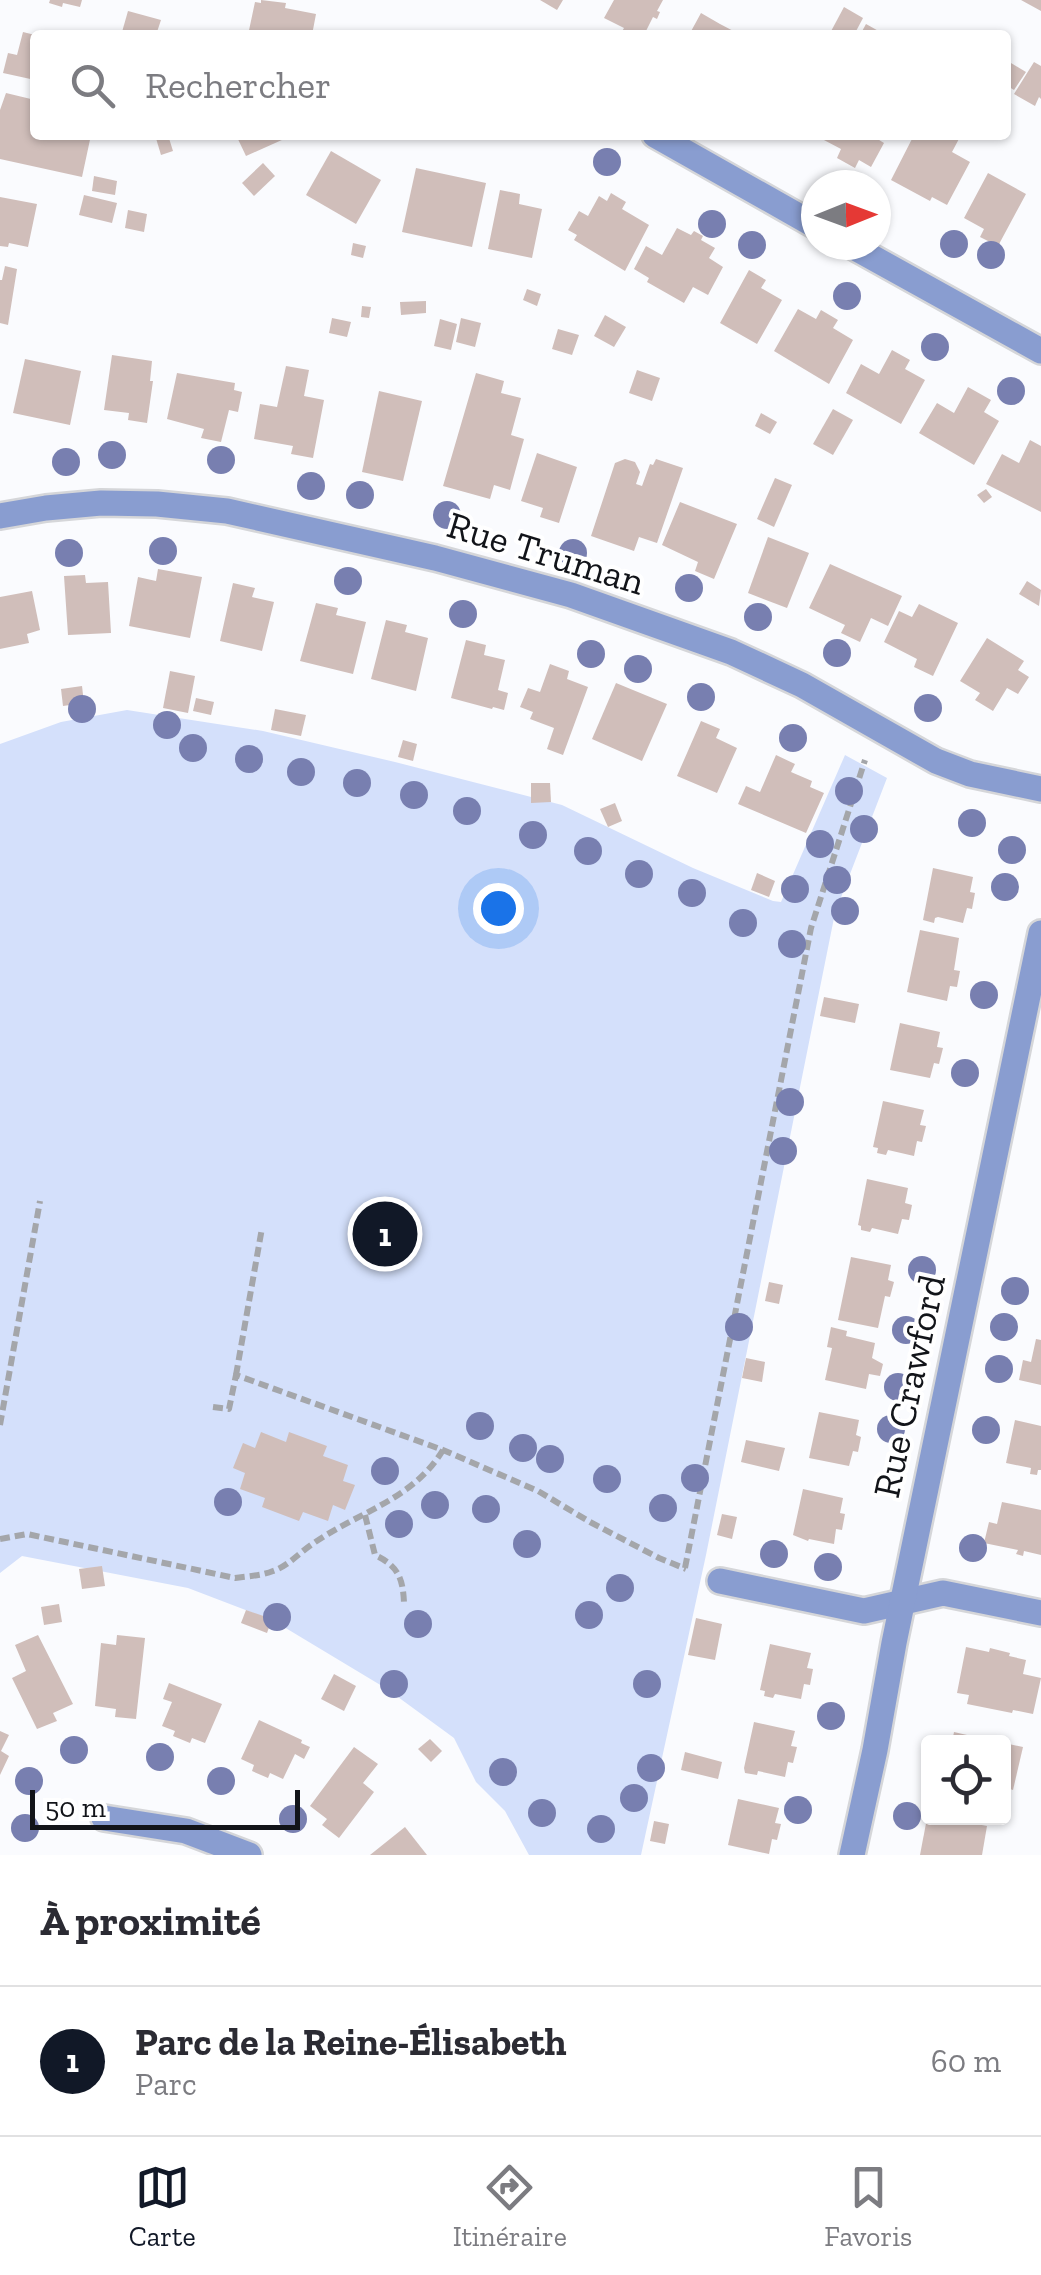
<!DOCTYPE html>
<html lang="fr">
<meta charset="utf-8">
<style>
:root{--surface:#fff;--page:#f2f2f3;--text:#2b2b33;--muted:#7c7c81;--line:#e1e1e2;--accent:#111827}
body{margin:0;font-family:"Zilla Slab",serif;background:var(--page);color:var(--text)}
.controls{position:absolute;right:30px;bottom:30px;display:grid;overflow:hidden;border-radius:10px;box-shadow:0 2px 8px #0004}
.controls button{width:90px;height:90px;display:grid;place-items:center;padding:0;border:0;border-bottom:2px solid var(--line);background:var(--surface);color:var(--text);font:50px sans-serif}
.compass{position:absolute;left:801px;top:170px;width:90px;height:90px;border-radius:50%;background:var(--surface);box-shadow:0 2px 8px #0004;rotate:89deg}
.scale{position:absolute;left:30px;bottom:25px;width:270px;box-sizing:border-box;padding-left:10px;border:5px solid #121419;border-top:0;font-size:28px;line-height:35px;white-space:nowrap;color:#121419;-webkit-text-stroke:8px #fff;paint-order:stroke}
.you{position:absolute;left:498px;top:908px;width:35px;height:35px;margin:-25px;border:8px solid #fff;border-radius:50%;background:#1a73e8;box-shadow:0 0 0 15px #1a73e833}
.badge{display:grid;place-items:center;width:65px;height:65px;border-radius:50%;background:var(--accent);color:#fff;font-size:32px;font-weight:700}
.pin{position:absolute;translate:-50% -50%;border:5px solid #fff;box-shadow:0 2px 10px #0006}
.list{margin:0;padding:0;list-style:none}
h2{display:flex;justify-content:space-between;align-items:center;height:130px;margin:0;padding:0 40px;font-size:42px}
h2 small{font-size:32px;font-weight:400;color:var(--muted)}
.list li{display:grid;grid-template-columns:65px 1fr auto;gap:30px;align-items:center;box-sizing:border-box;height:150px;padding:0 40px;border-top:2px solid var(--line)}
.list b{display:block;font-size:38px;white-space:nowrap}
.list p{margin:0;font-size:32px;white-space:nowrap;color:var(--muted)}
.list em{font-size:32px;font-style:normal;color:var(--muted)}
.icon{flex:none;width:55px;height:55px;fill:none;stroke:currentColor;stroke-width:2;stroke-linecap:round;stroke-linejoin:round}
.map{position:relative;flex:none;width:1041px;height:1855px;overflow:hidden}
.search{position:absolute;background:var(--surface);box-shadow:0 2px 8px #0004;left:30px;right:30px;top:30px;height:110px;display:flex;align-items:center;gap:25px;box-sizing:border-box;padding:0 35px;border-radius:10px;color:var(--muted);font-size:38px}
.sheet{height:280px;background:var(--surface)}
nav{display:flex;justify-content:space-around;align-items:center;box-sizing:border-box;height:140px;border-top:2px solid var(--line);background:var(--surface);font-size:28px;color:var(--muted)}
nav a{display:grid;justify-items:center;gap:5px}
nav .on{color:var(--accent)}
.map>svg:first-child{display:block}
</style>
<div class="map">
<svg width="1041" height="1855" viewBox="0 0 1041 1855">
<rect width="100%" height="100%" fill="#fafbfe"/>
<path fill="#d4e0fb" d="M127 710 263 731 395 762 562 805 693 868 773 901 781 902 845 755 887 778 835 913 706 1555 641 1855H529L505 1811 476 1782 454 1738 387 1689 274 1621 188 1588 22 1556 0 1573V744L61 722Z"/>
<g fill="#d0beba">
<path d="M50 0H82L80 7 63 3 62 7 49 3Z"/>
<path d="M261 0 286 3 285 8 316 14 312 35H248L255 2 261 3Z"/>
<path d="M540 0H563L557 10Z"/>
<path d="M614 0H663L657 11 660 12 657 19 653 17 644 35H620L624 28 604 18Z"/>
<path d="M1021 0H1041V11Z"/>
<path d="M844 7 863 18 854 35H829Z"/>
<path d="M128 11 161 20 156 35H132L122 32Z"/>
<path d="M701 13 720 24 741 35H689Z"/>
<path d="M866 24 875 29 885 35H860Z"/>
<path d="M23 32 35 35V80L3 73 8 53 17 55Z"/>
<path d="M1006 60 1026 72 1014 90 1006 85Z"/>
<path d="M1034 62 1041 66V99L1039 97 1035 106 1014 94Z"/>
<path d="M6 93 35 100V135H91L82 177 0 159V110Z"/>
<path d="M155 135H168L173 151 161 155Z"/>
<path d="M236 135H293L246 156Z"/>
<path d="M824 135H871L884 143 871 167 859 160 855 168 837 158 841 149 822 139Z"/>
<path d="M914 135H961L952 152 970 162 947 205 932 197 930 201 891 180Z"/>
<path d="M331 151 381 180 356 224 306 195Z"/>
<path d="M263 163 275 176 254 196 242 183Z"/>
<path d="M416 168 486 183 472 247 402 232Z"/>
<path d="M988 173 1026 194 998 246 980 237 984 229 964 218Z"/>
<path d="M94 176 117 181 115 195 92 191Z"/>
<path d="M500 190 520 194 519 204 542 209 532 258 488 249Z"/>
<path d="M611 193 626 202 622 209 649 225 625 271 574 240 577 235 568 230 579 211 588 216 599 196 607 201Z"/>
<path d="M84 195 117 203 112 223 79 215Z"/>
<path d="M0 197 37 204 28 247 9 243 8 247 0 246Z"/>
<path d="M128 210 147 214 144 232 125 228Z"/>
<path d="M677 228 691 235 694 231 703 236 701 240 715 248 709 258 723 267 708 295 693 287 684 303 647 282 649 278 634 269 646 246 662 255Z"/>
<path d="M353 243 366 246 363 258 351 255Z"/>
<path d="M5 266 17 269 8 325 0 323V280H2Z"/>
<path d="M749 270 766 280 761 288 782 300 757 344 720 323Z"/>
<path d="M527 289 541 294 537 306 523 300Z"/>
<path d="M426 301V313L401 315 400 302Z"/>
<path d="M362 306 371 307 369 318 361 317Z"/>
<path d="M798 309 816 319 821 310 838 320 833 328 853 340 829 384 774 351Z"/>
<path d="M605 315 626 327 614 347 594 336Z"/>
<path d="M332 318 351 322 347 337 329 333Z"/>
<path d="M461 318 481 323 475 347 456 342Z"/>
<path d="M440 319 457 324 451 350 434 346Z"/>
<path d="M558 329 579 335 572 355 552 349Z"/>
<path d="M892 350 910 360 905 369 925 380 901 424 846 393 861 364 879 374Z"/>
<path d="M112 355 152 361 150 381H153L147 423 128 420 129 413 104 410Z"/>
<path d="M25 359 81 371 70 425 13 413Z"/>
<path d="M286 366 309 370 304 396 324 400 313 458 291 454 293 446 254 439 260 404 277 407Z"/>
<path d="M637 370 660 378 652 401 629 393Z"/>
<path d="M177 373 235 383 234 390 242 392 238 412 229 410 221 442 201 438 204 429 167 419Z"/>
<path d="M476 373 504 381 501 393 521 398 511 435 524 439 510 490 494 485 490 499 443 486Z"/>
<path d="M968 387 991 400 984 412 999 421 974 465 919 433 937 403 954 413Z"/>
<path d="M379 391 422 401 403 481 362 472Z"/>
<path d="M833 409 853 420 833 455 813 444Z"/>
<path d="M761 413 777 422 770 434 755 426Z"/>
<path d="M1030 440 1041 446V512L986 484 1002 454 1019 463Z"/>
<path d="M537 453 577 467 559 523 540 517 543 508 521 501Z"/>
<path d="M625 459 635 462 640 472 636 484 642 486 650 464 653 465 656 459 683 468 657 543 639 537 634 551 591 536 615 463Z"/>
<path d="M775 478 792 485 774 527 757 519Z"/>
<path d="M986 489 992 497 984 503 977 495Z"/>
<path d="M680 502 737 524 714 579 695 571 698 562 662 545Z"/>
<path d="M768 537 809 553 787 608 748 593Z"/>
<path d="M830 564 902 596 888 626 871 618 860 642 841 633 845 625 809 608Z"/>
<path d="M158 569 202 577 190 638 129 626 138 577 156 581Z"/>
<path d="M85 575 86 583 108 582 111 633 68 635 64 576Z"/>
<path d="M1027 581 1041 590 1039 606 1019 594Z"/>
<path d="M233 583 255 588 252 597 274 602 262 651 220 641Z"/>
<path d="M32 591 40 630 27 634 29 643 0 649V597Z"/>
<path d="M316 603 338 608 336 615 366 622 353 674 300 661Z"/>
<path d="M919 604 958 623 933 676 914 667 917 659 884 642 899 611 912 617Z"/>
<path d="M386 620 407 625 405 632 428 638 416 691 371 679Z"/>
<path d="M987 638 1024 661 1018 670 1029 677 1018 694 1007 688 993 711 975 700 980 693 960 681Z"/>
<path d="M466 640 486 645 484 655 505 660 498 690 508 693 504 710 493 707 492 709 451 698Z"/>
<path d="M550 664 569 671 567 679 588 687 563 755 547 749 554 728 530 719 533 712 520 707 528 688 540 692Z"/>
<path d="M170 671 195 676 188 713 163 708Z"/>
<path d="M616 683 667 704 642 761 592 739Z"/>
<path d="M82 686 84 703 63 706 61 689Z"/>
<path d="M196 698 214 702 211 715 193 711Z"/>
<path d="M275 709 306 715 301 736 271 730Z"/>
<path d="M701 721 720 729 716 738 737 748 717 793 677 776Z"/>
<path d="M403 740 417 744 413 761 398 757Z"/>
<path d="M776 755 795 764 791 772 812 781 810 787 824 793 806 833 738 804 746 786 760 792Z"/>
<path d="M531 783H550L551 802 531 803Z"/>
<path d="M615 803 622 821 608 827 600 809Z"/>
<path d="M933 868 973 877 970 892 975 893 972 909 967 908 963 923 938 917 935 918 934 923 923 920Z"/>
<path d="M757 873 775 881 769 897 751 890Z"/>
<path d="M920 930 959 938 954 970 960 971 957 987 950 986 947 1001 907 992Z"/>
<path d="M824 997 859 1004 855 1023 820 1016Z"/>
<path d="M900 1023 940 1032 937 1047 943 1048 939 1064 934 1063 930 1078 890 1070Z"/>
<path d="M883 1101 924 1110 920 1125 926 1126 922 1142 917 1141 914 1156 888 1150 886 1155 877 1153 878 1148 873 1147Z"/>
<path d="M867 1179 908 1188 905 1203 912 1205 909 1220 902 1219 898 1234 872 1228 870 1232 861 1230V1226L858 1225Z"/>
<path d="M851 1257 891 1265 888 1280 894 1282 890 1297 885 1296 878 1328 838 1320Z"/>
<path d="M769 1282 783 1285 779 1304 765 1301Z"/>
<path d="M831 1327 847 1331 846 1336 875 1343 872 1358 883 1364 880 1376 869 1374 866 1389 825 1380 832 1348 827 1347Z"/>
<path d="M1036 1339 1041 1340V1385L1019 1380 1023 1360 1031 1362Z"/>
<path d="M746 1358 765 1362 762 1382 742 1378Z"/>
<path d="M819 1412 859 1420 856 1435 861 1437 858 1452 853 1451 849 1466 809 1458Z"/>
<path d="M1015 1420 1041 1426V1470H1038L1037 1475 1030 1474 1031 1468 1006 1463Z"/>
<path d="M261 1432 286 1442 289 1432 327 1446 323 1456 348 1465 343 1481 355 1485 345 1510 333 1505 328 1521 303 1512 299 1521 262 1507 265 1498 240 1489 245 1473 233 1468 243 1443 255 1448Z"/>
<path d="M746 1440 785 1448 779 1471 741 1462Z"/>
<path d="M803 1489 843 1498 840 1513 845 1514 842 1530 836 1529 834 1544 809 1539 808 1541 793 1535Z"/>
<path d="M1002 1502 1041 1510V1555L1024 1551 1023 1556 1016 1554 1018 1550 984 1543 989 1522 997 1524Z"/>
<path d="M722 1514 737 1517 732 1539 717 1535Z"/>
<path d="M102 1566 105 1586 82 1589 79 1569Z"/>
<path d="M59 1604 62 1622 44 1625 41 1607Z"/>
<path d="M246 1610 272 1619 267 1633 241 1623Z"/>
<path d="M696 1618 722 1624 715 1660 688 1655Z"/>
<path d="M38 1635 73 1704 53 1713 57 1721 37 1729 12 1678 26 1671 15 1645Z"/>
<path d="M117 1635 145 1638 136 1719 115 1717 116 1709 95 1706 101 1643 116 1645Z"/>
<path d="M770 1644 811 1653 807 1668 813 1669 810 1685 804 1684 801 1699 775 1694 773 1698 764 1696 765 1691 760 1690Z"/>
<path d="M966 1647 989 1652 990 1648 1010 1653 1009 1656 1026 1660 1023 1674 1041 1678 1033 1714 1013 1710 1012 1713 967 1704 969 1695 957 1693Z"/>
<path d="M334 1674 356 1686 344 1711 321 1699Z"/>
<path d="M169 1683 222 1704 205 1743 192 1738 190 1743 173 1736 175 1731 162 1726 172 1702 163 1699Z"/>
<path d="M259 1720 302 1740 301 1743 310 1747 304 1759 295 1754 283 1779 270 1773 268 1778 252 1771 254 1765 241 1759Z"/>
<path d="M754 1722 795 1731 791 1746 797 1747 793 1763 788 1762 785 1777 758 1771 757 1775 745 1773 744 1768Z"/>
<path d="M0 1731 9 1735 1 1751 9 1756 0 1775Z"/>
<path d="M954 1732 993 1741V1742H952Z"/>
<path d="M430 1739 442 1751 431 1762 418 1749Z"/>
<path d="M1004 1743 1023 1747 1013 1790 1004 1787Z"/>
<path d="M354 1747 378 1764 363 1783 374 1792 339 1838 322 1825 327 1819 310 1806Z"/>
<path d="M685 1752 722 1762 718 1779 681 1770Z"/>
<path d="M738 1799 779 1808 775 1823 781 1824 777 1840 772 1839 769 1854 728 1845Z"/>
<path d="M927 1818H945L987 1826 982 1855H920Z"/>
<path d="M654 1821 669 1824 665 1844 650 1841Z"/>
<path d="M405 1827 427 1855H370Z"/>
</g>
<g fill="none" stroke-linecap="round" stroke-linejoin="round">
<g stroke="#d5d6d9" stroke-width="30">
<g id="street">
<path d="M655 135 816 226"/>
<path d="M850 245 1041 351"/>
<path d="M0 516 46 508 101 503 157 504 227 511 435 558 571 595 731 652 802 685 936 761 970 774 1041 789"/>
<path d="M720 1581 864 1611 943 1593 1041 1613"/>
<path d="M104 1818 186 1831 249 1855"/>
<path d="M852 1855 875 1750 894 1643 1041 933"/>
</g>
</g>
<g stroke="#a4a6aa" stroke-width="6" stroke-dasharray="10 5" stroke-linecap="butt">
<path d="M236 1375 262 1228"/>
<path d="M213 1407 229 1409 236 1375 443 1450 538 1491 590 1522 659 1558 686 1569"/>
<path d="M0 1425 40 1201"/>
<path d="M365 1515 375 1555C398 1566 403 1578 404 1603"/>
<path d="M0 1539 27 1534 235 1578C247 1576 261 1576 273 1571 288 1566 298 1554 311 1545 357 1512 412 1501 443 1450"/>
<path d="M685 1568 811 928 865 760"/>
</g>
<use href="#street" stroke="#899dd0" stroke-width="25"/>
</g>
<g fill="#787fb0">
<circle cx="607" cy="162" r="14"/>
<circle cx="712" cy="224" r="14"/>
<circle cx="954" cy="244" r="14"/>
<circle cx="752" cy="245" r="14"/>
<circle cx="991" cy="255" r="14"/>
<circle cx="847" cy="296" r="14"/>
<circle cx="935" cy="347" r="14"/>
<circle cx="1011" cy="391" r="14"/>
<circle cx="112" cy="455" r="14"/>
<circle cx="221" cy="460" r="14"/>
<circle cx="66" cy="462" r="14"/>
<circle cx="311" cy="486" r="14"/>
<circle cx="360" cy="495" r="14"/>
<circle cx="447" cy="515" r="14"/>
<circle cx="163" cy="551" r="14"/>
<circle cx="69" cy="553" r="14"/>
<circle cx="573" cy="553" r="14"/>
<circle cx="348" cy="581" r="14"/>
<circle cx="689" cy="588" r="14"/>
<circle cx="463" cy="614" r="14"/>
<circle cx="758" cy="617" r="14"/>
<circle cx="837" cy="653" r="14"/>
<circle cx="591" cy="654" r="14"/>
<circle cx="638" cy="669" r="14"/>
<circle cx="701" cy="697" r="14"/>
<circle cx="928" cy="708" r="14"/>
<circle cx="82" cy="709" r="14"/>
<circle cx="167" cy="725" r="14"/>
<circle cx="793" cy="738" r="14"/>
<circle cx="193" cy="748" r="14"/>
<circle cx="249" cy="759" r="14"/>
<circle cx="301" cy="772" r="14"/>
<circle cx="357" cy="783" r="14"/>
<circle cx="849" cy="791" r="14"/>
<circle cx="414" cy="795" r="14"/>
<circle cx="467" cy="811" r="14"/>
<circle cx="972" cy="823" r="14"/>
<circle cx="864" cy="829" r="14"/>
<circle cx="533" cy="835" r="14"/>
<circle cx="820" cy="844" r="14"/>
<circle cx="1012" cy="850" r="14"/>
<circle cx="588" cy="851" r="14"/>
<circle cx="639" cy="874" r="14"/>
<circle cx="837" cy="880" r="14"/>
<circle cx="1005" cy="887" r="14"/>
<circle cx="795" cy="889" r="14"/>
<circle cx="692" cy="893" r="14"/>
<circle cx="845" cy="911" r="14"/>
<circle cx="743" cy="923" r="14"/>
<circle cx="792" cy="944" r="14"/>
<circle cx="984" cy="995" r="14"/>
<circle cx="965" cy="1073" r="14"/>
<circle cx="790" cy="1102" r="14"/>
<circle cx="783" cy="1151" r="14"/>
<circle cx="922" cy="1270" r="14"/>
<circle cx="1015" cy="1291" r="14"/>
<circle cx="739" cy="1327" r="14"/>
<circle cx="1004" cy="1327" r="14"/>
<circle cx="906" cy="1330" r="14"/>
<circle cx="999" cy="1369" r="14"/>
<circle cx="898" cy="1387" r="14"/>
<circle cx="480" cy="1426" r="14"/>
<circle cx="891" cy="1429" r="14"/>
<circle cx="986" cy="1430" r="14"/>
<circle cx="523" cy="1448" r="14"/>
<circle cx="550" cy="1459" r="14"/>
<circle cx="385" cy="1471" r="14"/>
<circle cx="695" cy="1478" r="14"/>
<circle cx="607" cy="1479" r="14"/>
<circle cx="228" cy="1502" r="14"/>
<circle cx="435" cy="1505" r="14"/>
<circle cx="663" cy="1508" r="14"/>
<circle cx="486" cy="1509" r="14"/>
<circle cx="399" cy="1524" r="14"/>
<circle cx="527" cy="1544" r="14"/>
<circle cx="973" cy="1548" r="14"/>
<circle cx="774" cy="1554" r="14"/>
<circle cx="828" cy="1567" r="14"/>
<circle cx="620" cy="1588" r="14"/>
<circle cx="589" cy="1615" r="14"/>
<circle cx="277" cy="1617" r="14"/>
<circle cx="418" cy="1624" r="14"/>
<circle cx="394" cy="1684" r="14"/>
<circle cx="647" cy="1684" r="14"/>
<circle cx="831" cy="1716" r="14"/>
<circle cx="74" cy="1750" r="14"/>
<circle cx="160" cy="1757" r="14"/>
<circle cx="651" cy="1768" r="14"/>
<circle cx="503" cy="1772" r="14"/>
<circle cx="29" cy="1781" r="14"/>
<circle cx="221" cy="1781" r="14"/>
<circle cx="634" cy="1798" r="14"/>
<circle cx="798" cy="1810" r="14"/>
<circle cx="542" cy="1813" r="14"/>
<circle cx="907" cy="1816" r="14"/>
<circle cx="293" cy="1819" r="14"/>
<circle cx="25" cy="1828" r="14"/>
<circle cx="601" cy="1829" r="14"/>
</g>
<g text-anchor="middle" stroke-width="8" stroke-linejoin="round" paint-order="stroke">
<g font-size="38" fill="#121419" stroke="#fff">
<text transform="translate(546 553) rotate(17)" y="13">Rue Truman</text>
<text transform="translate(909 1386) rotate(-78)" y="13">Rue Crawford</text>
</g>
</g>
</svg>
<div class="controls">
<button><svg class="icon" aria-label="locate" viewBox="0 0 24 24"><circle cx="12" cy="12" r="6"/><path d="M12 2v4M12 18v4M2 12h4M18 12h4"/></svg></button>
</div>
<svg class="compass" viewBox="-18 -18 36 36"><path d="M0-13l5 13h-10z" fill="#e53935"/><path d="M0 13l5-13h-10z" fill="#7c7c81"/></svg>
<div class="scale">50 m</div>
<div class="you"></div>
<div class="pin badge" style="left:385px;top:1234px">1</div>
<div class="search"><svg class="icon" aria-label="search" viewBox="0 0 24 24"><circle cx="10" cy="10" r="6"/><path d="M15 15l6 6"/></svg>Rechercher</div>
</div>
<section class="sheet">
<h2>À proximité<small></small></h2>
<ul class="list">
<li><span class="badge">1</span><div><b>Parc de la Reine-Élisabeth</b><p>Parc</p></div><em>60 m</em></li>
</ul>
</section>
<nav>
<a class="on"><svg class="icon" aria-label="map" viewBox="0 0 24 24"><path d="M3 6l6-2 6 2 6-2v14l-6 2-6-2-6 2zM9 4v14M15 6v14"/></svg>Carte</a>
<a><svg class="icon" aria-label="directions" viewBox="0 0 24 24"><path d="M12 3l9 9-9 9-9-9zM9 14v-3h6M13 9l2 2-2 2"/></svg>Itinéraire</a>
<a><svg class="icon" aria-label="saved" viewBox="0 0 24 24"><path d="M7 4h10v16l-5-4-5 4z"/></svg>Favoris</a>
</nav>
